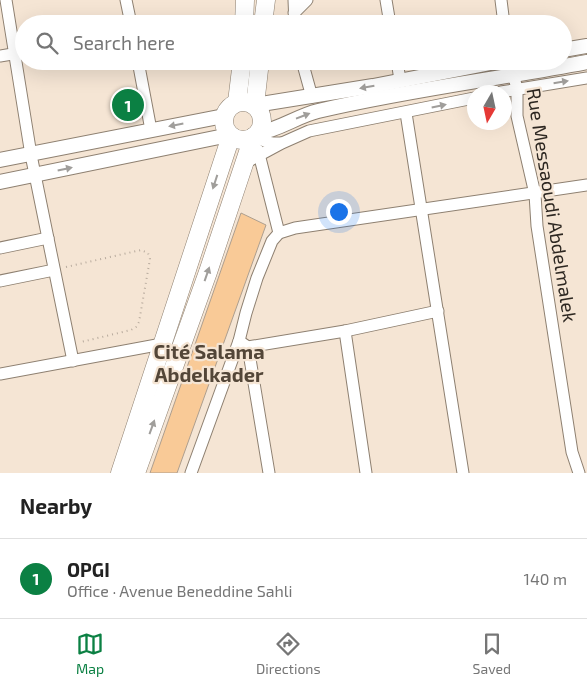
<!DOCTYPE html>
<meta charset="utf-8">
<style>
:root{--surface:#fff;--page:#f6f6f6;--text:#222;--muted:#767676;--line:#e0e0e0;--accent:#0b8043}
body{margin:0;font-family:"Exo 2",sans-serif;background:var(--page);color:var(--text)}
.compass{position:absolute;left:467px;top:85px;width:45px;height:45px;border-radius:50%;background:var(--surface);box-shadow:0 5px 20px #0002;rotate:189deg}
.you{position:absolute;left:338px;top:211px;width:18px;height:18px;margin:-12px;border:4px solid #fff;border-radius:50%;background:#1a73e8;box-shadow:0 0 0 8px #1a73e833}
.badge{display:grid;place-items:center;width:32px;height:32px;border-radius:50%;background:var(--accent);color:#fff;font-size:16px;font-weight:700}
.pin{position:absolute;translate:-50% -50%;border:2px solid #fff;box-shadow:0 1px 5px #0006}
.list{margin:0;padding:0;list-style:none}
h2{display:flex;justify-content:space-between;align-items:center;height:65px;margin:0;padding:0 20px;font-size:21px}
h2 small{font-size:16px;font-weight:400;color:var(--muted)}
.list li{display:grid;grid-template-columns:32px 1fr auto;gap:15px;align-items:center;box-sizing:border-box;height:80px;padding:0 20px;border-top:1px solid var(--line)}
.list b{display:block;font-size:19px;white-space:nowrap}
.list p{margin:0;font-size:16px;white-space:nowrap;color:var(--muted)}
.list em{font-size:16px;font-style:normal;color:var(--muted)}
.icon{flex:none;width:28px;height:28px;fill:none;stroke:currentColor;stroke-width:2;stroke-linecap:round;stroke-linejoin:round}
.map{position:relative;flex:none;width:587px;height:473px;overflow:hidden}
.search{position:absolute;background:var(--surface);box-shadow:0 5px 20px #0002;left:15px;right:15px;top:15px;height:55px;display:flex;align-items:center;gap:12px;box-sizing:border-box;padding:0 18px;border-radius:28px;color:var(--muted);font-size:19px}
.sheet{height:145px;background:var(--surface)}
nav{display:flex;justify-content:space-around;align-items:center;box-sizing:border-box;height:70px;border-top:1px solid var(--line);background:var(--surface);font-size:14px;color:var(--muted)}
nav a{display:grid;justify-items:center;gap:2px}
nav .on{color:var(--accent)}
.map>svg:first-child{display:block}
</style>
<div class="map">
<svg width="587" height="473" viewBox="0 0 587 473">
<rect width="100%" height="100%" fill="#f5e5d4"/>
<path fill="#f9ca97" stroke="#ad9e8e" d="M241 213 266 225 177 473H150Z"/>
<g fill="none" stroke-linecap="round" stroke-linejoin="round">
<g stroke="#8e8071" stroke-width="13">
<g id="minor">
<path d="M6 0 31 155 73 361"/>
<path d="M126 0 131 24"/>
<path d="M294 0 295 24"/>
<path d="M386 0 390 24"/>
<path d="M501 0 504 24"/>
<path d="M294 13 307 0"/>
<path d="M0 56 24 52"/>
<path d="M138 61 151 130"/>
<path d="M302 61 312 97"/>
<path d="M397 61 400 80"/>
<path d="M510 61 517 89V116L535 194 537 226 572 452 579 473"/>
<path d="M501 92 587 78"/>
<path d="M406 113C424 233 445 353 463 473"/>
<path d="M256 135C263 143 271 143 281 143"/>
<path d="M258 150 279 233"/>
<path d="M243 164 282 143 309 131 474 98"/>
<path d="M0 248 48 238"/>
<path d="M0 281 54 270"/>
<path d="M345 331 366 473"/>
<path d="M239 341 248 347 345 331 438 311"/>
<path d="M248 347 269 473"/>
<path d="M0 374 162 344"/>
<path d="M191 473 239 341 246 313 257 278 272 241 279 233 295 228 587 185"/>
</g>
</g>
<g stroke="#8e8071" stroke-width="16">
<g id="tertiary">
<path d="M563 50 587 46"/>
<path d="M255 105 373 86 501 61"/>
<path d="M258 133C279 130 297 116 318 111 406 90 498 79 587 62"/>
<path d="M0 160 224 116"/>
<path d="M0 182 229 135"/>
</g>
</g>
<g stroke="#8e8071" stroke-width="19">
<g id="primary">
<path d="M244 24 245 0"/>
<path d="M263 24 266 0"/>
<circle cx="243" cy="121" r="19"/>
<path d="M237 102 242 61"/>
<path d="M255 105 260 61"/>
<path d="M120 473 231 136"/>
<path d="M136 473 208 272 253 137"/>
</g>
</g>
<path stroke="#b7aa9d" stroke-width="2" stroke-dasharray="1 4" stroke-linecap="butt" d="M66 267 141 250 148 253 150 259 139 322 136 327 131 330 81 342"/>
<use href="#minor" stroke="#fff" stroke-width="11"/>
<use href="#tertiary" stroke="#fff" stroke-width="14"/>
<use href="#primary" stroke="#fff" stroke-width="18"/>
</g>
<defs><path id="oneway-solid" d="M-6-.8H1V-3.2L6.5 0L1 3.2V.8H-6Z" transform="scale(1.25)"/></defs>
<g fill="#a09e9b">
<use href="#oneway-solid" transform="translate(561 82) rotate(-9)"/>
<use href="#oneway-solid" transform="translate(367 87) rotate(170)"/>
<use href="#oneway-solid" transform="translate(439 106) rotate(-12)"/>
<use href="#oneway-solid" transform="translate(303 116) rotate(-21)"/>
<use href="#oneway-solid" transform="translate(176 125) rotate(169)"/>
<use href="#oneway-solid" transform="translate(65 169) rotate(-12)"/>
<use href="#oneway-solid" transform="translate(215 182) rotate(108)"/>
<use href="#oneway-solid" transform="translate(207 274) rotate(-71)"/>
<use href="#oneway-solid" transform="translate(152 427) rotate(-70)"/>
</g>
<g text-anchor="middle" stroke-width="4.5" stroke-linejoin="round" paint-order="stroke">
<g font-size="19" fill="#2d2721" stroke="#f5e5d4">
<text transform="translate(552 205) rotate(81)" y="7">Rue Messaoudi Abdelmalek</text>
</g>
<g font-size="20" font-weight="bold" fill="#534638" stroke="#f5e5d4">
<text x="209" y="359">Cité Salama<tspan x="209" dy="23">Abdelkader</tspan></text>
</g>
</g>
</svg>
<svg class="compass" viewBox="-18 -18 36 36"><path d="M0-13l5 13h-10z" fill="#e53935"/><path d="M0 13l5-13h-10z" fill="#767676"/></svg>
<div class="you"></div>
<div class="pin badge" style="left:128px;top:105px">1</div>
<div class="search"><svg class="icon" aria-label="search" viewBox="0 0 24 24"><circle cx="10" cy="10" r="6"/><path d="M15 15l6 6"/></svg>Search here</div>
</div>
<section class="sheet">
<h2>Nearby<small></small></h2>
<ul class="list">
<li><span class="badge">1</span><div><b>OPGI</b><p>Office · Avenue Beneddine Sahli</p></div><em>140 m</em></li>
</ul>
</section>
<nav>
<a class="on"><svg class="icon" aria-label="map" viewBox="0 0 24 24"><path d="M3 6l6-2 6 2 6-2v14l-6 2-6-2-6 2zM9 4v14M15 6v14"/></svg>Map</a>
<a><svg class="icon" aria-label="directions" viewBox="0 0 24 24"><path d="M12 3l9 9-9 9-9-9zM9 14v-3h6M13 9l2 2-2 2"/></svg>Directions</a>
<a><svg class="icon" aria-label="saved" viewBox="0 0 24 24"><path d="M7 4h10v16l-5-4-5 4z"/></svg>Saved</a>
</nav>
